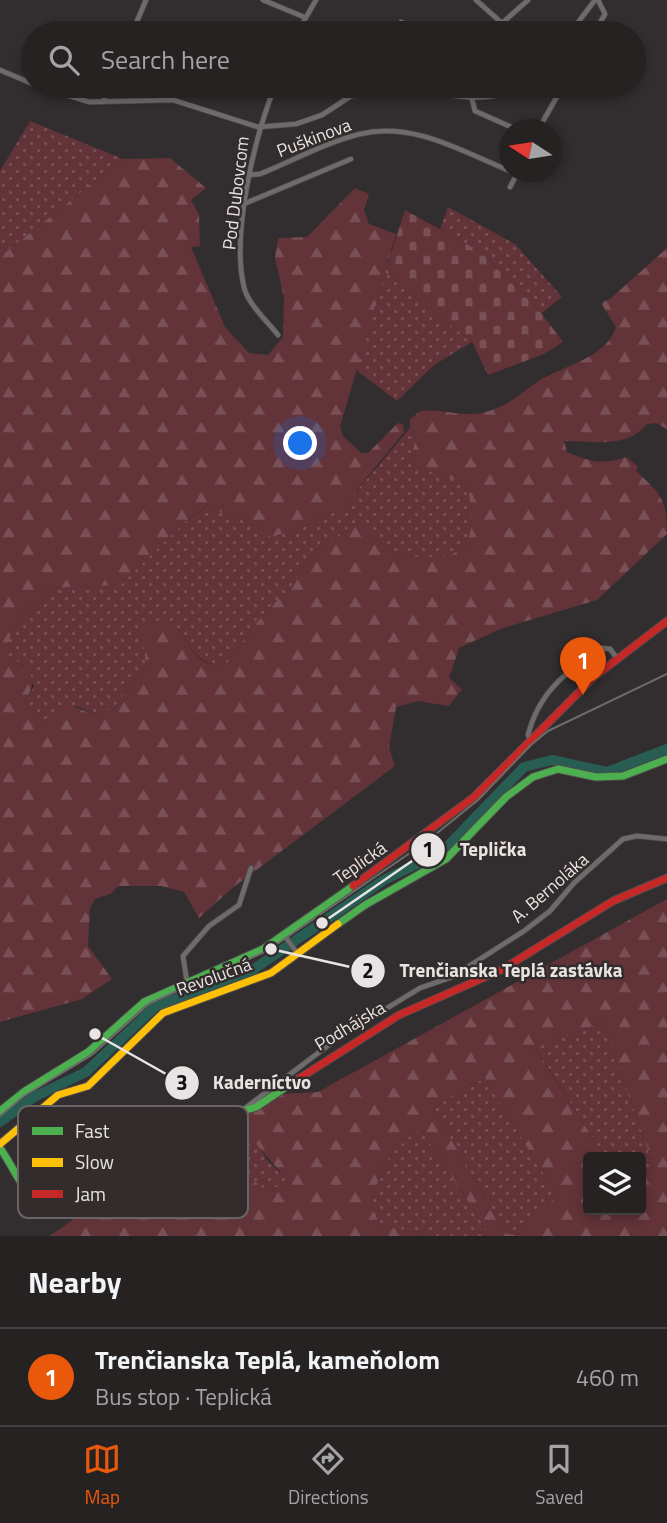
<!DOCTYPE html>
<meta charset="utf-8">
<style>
:root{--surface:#262222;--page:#322f2f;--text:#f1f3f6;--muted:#a4a4a5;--line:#423f40;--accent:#ea580c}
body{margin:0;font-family:"Titillium Web",sans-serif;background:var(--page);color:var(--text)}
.controls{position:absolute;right:21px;bottom:21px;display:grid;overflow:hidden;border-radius:7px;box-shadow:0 4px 10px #0003}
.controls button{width:63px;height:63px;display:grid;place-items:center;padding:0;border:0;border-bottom:2px solid var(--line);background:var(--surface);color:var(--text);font:35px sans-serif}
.compass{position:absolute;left:499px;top:119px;width:63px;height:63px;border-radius:50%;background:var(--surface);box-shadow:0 4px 10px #0003;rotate:282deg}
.you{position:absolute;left:301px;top:444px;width:24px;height:24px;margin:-18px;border:5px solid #fff;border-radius:50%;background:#1a73e8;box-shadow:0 0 0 10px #1a73e833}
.badge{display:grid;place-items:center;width:46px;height:46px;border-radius:50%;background:var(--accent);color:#fff;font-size:23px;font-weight:700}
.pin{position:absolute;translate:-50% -58px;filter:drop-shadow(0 2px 4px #0008)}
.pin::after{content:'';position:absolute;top:37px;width:24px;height:21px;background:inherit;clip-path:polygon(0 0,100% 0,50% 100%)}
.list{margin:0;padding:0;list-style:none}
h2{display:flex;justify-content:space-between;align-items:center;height:91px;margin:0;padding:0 28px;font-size:30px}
h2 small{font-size:23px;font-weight:400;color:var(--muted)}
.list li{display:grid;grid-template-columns:46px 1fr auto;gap:21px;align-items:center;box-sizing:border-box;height:98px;padding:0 28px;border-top:2px solid var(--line)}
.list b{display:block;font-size:26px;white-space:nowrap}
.list p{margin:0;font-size:23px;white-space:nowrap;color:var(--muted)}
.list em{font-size:23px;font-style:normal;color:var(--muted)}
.icon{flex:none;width:38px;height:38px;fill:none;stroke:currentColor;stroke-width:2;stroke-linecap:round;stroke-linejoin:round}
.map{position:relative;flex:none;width:667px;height:1236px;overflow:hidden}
.search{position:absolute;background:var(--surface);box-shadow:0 4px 10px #0003;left:21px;right:21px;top:21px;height:77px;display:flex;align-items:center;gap:18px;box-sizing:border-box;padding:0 24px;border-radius:38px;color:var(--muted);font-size:26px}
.sheet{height:189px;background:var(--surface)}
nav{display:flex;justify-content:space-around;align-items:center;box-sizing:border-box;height:98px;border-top:2px solid var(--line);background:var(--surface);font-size:19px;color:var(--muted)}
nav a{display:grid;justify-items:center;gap:4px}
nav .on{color:var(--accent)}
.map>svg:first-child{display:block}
</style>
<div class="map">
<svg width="667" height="1236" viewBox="0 0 667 1236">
<defs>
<pattern id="grass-dots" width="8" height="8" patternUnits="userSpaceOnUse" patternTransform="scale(1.75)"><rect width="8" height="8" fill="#623339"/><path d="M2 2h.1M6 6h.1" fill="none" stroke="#785056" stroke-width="1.8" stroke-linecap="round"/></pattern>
<pattern id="forest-firs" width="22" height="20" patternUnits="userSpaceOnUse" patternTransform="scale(1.75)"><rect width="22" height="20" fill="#623339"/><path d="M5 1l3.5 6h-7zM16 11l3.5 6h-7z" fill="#785056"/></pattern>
<pattern id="cemetery-stones" width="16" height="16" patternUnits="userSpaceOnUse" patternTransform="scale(1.75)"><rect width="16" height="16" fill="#623339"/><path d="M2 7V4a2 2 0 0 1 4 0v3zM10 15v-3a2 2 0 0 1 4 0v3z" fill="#785056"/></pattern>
</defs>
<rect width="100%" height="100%" fill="#322d2e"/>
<g fill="url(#grass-dots)">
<path d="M30 121 123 159 6 252 0 248V171Z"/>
<path d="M448 207 515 244 562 297 542 313 481 252 440 229Z"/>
<path d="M385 272 472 342 434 365 397 401 355 369Z"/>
<path d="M410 428 416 439 412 452 415 466 466 484C478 524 477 557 427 558 416 558 400 555 390 549 379 543 369 532 360 524L352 525 334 541 314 551 290 588 265 612 227 663C200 669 193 650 178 629L145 651V666L114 708 95 715 77 706 45 724 24 704 34 686 23 665 8 656C2 629 34 606 51 588L120 585 186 521 207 507 248 522 272 537 308 525 344 506Z"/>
<path d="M603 1022 655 1170 641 1172V1157H605L535 1047Z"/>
<path d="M485 1078 558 1197 517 1235 507 1234 433 1109 458 1091Z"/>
<path d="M247 1114 245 1130 252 1135 267 1160 287 1180 270 1192C250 1185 230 1150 233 1129L240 1125 239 1119Z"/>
<path d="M420 1129 491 1236H431L380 1225 371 1206C381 1168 386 1152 420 1129Z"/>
</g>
<g fill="url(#forest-firs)" fill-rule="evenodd">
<path d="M170 158 206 188 191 200 199 214 200 246 191 247 225 327 249 353 268 355 283 337 284 298 275 258 278 238 307 237 355 188 369 194 364 210 369 224 396 234 340 427 343 436 361 453H368L398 423 403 424 404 432 344 506 308 525 272 537 248 522 206 507 186 521 120 585 51 588C34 606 2 629 9 656 33 671 39 678 24 704L45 724 67 704 95 715 114 708 145 666V651L139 639C142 629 153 621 164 619 193 633 188 672 227 663L265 612 290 588 314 551 334 541 352 525 360 524C369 532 379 543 390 549 402 556 419 558 433 557 478 557 476 518 466 484L414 466 412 452 416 439 410 428V419L421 411C440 408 462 417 481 413 510 407 518 394 542 379 566 365 607 357 616 327L601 303 610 299 667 248V429L656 423 647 424C627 449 592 441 564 441L567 452C590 462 603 465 626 457L638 466 636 471C661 494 667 499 667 534L597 600 500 629 459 648 449 678 462 689 449 706 418 701 396 707 389 748 395 766 231 889 199 918 184 892 161 886H118L112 893 95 899 90 908 88 946 112 979 82 999 0 1022V248L6 252 123 159Z"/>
<path d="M667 899V1236H491L420 1129C386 1152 381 1168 371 1206L380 1225 431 1236H50L135 1175 239 1119 240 1125 233 1129C230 1150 250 1185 271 1192L286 1180C273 1162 257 1146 245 1130L247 1114 284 1094 318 1092ZM603 1022 655 1170 641 1172V1210H588V1157H605L535 1048ZM485 1078 557 1196 517 1235 507 1234 433 1109 458 1091Z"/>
</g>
<path fill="url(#cemetery-stones)" d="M405 210 481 252 539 310 563 342 544 354 488 375 472 342 385 272Z"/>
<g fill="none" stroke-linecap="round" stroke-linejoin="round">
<path stroke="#285d53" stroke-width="10" d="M0 1122 34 1097 86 1072 156 1006 248 973 384 880 443 851 524 767 552 760 607 772 667 749"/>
<g stroke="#4f4c4c" stroke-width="6">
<g id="street">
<path d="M263 0 304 17"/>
<path d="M476 0 513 33"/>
<path d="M401 22 427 33"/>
<path d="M132 33 146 0"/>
<path d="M297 33 316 0"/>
<path d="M369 33H371"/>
<path d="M491 33 528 0"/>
<path d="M570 33 595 0"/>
<path d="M594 33 605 14 598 0"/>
<path d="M0 70 33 84"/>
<path d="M38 86 89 102 173 100 258 127 296 124 322 115 351 96 397 86"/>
<path d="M275 86C255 136 231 233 244 287 247 303 268 322 278 335"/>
<path d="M407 86C448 94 481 107 521 86"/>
<path d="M472 99 475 111 518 130"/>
<path d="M103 102 110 86"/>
<path d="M538 130 563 86"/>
<path d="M249 175 260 174C292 161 327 142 360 134 413 121 463 152 510 171"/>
<path d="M510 187 517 174"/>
<path d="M246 203 351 159"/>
<path d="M530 739 528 735C539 692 565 673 601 648L610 649 617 658"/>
<path d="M284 935 295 950"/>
<path d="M187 982 183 956 209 926 239 905 251 868"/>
<path d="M244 1109 338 1038 420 988 452 977 524 931 550 911 574 883 623 839 637 836 667 839"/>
</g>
</g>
<g stroke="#4f4c4c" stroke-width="9">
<g id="fast">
<path d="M338 924 365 905 446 859 506 797 533 777 558 769 596 777 623 776 667 759"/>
<path d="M0 1111 25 1091 88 1052 144 1002 263 949 353 886"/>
<path d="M0 1148C24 1183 26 1212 76 1199L86 1185 111 1168 224 1116 256 1107 292 1083"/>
</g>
</g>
<g stroke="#4f4c4c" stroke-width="9">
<path id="slow" d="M0 1144 58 1095 88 1086 163 1013 271 973 338 924"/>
</g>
<g stroke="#4f4c4c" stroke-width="9">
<g id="jam">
<path d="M353 886 474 797 594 677 667 621"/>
<path d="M292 1083 399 1015 501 970 613 901 667 878"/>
</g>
</g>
<use href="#street" stroke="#6e6b6b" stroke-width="4.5"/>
<use href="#fast" stroke="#4caf50" stroke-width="7"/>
<use href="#slow" stroke="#ffc107" stroke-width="7"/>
<use href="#jam" stroke="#c62828" stroke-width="7"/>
<path stroke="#6e6b6b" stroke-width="2" d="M0 1116 24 1096 92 1055 150 1003 267 951 426 842 478 800 531 745 548 731 667 674"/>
</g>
<g text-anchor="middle" stroke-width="5" stroke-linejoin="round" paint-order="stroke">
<g font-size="18" fill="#e9e4e4" stroke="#332c2d">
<text transform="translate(314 138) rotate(-21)" y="6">Puškinova</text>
<text transform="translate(236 193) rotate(-83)" y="6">Pod Dubovcom</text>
<text transform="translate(360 863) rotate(-35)" y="6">Teplická</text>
<text transform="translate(550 888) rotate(-41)" y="6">A. Bernoláka</text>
<text transform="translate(214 977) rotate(-20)" y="6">Revolučná</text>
<text transform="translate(350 1026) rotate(-31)" y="6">Podhájska</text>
</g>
</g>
<rect x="18" y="1106" width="230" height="112" rx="10" fill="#332c2d" stroke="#6a6364" stroke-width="2"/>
<rect x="32" y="1127" width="31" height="8" fill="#4caf50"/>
<rect x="32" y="1158" width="31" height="9" fill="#ffc107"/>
<rect x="32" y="1190" width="31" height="8" fill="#c62828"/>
<g font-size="19" fill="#e9e4e4">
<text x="75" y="1138">Fast</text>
<text x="75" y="1169">Slow</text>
<text x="75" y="1201">Jam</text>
</g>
<path fill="none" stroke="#e9e4e4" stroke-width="2.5" d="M322 923L428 850M271 949L368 971M95 1034L182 1083"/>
<g fill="#e9e4e4" stroke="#332c2d" stroke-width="2.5">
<circle cx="322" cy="923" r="7"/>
<circle cx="271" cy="949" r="7"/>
<circle cx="95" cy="1034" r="7"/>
<circle cx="428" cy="850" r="18"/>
<circle cx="368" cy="971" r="18"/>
<circle cx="182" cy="1083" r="18"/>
</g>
<g font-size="21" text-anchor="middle" font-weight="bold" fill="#111">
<text x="428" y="857">1</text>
<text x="368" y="978">2</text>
<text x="182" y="1090">3</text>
</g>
<g font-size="19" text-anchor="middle" font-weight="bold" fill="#e9e4e4" stroke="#332c2d" stroke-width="5" stroke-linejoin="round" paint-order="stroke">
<text x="493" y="856">Teplička</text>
<text x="511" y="977">Trenčianska Teplá zastávka</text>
<text x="262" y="1089">Kaderníctvo</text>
</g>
</svg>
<div class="controls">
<button><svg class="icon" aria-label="layers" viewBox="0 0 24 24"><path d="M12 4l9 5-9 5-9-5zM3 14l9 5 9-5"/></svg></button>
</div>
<svg class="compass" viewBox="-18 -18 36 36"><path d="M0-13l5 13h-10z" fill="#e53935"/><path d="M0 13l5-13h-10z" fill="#a4a4a5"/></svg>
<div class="you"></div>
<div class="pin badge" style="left:583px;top:695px">1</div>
<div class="search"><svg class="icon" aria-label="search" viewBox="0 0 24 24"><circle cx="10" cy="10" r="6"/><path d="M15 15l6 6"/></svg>Search here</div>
</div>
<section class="sheet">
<h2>Nearby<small></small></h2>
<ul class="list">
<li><span class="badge">1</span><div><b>Trenčianska Teplá, kameňolom</b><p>Bus stop · Teplická</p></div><em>460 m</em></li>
</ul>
</section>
<nav>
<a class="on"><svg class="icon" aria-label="map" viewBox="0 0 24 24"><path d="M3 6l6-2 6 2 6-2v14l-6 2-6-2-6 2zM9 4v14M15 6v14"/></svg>Map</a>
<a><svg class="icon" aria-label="directions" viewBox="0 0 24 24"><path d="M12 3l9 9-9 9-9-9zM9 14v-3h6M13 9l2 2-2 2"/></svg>Directions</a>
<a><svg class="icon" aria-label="saved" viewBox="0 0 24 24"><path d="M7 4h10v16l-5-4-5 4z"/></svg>Saved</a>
</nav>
